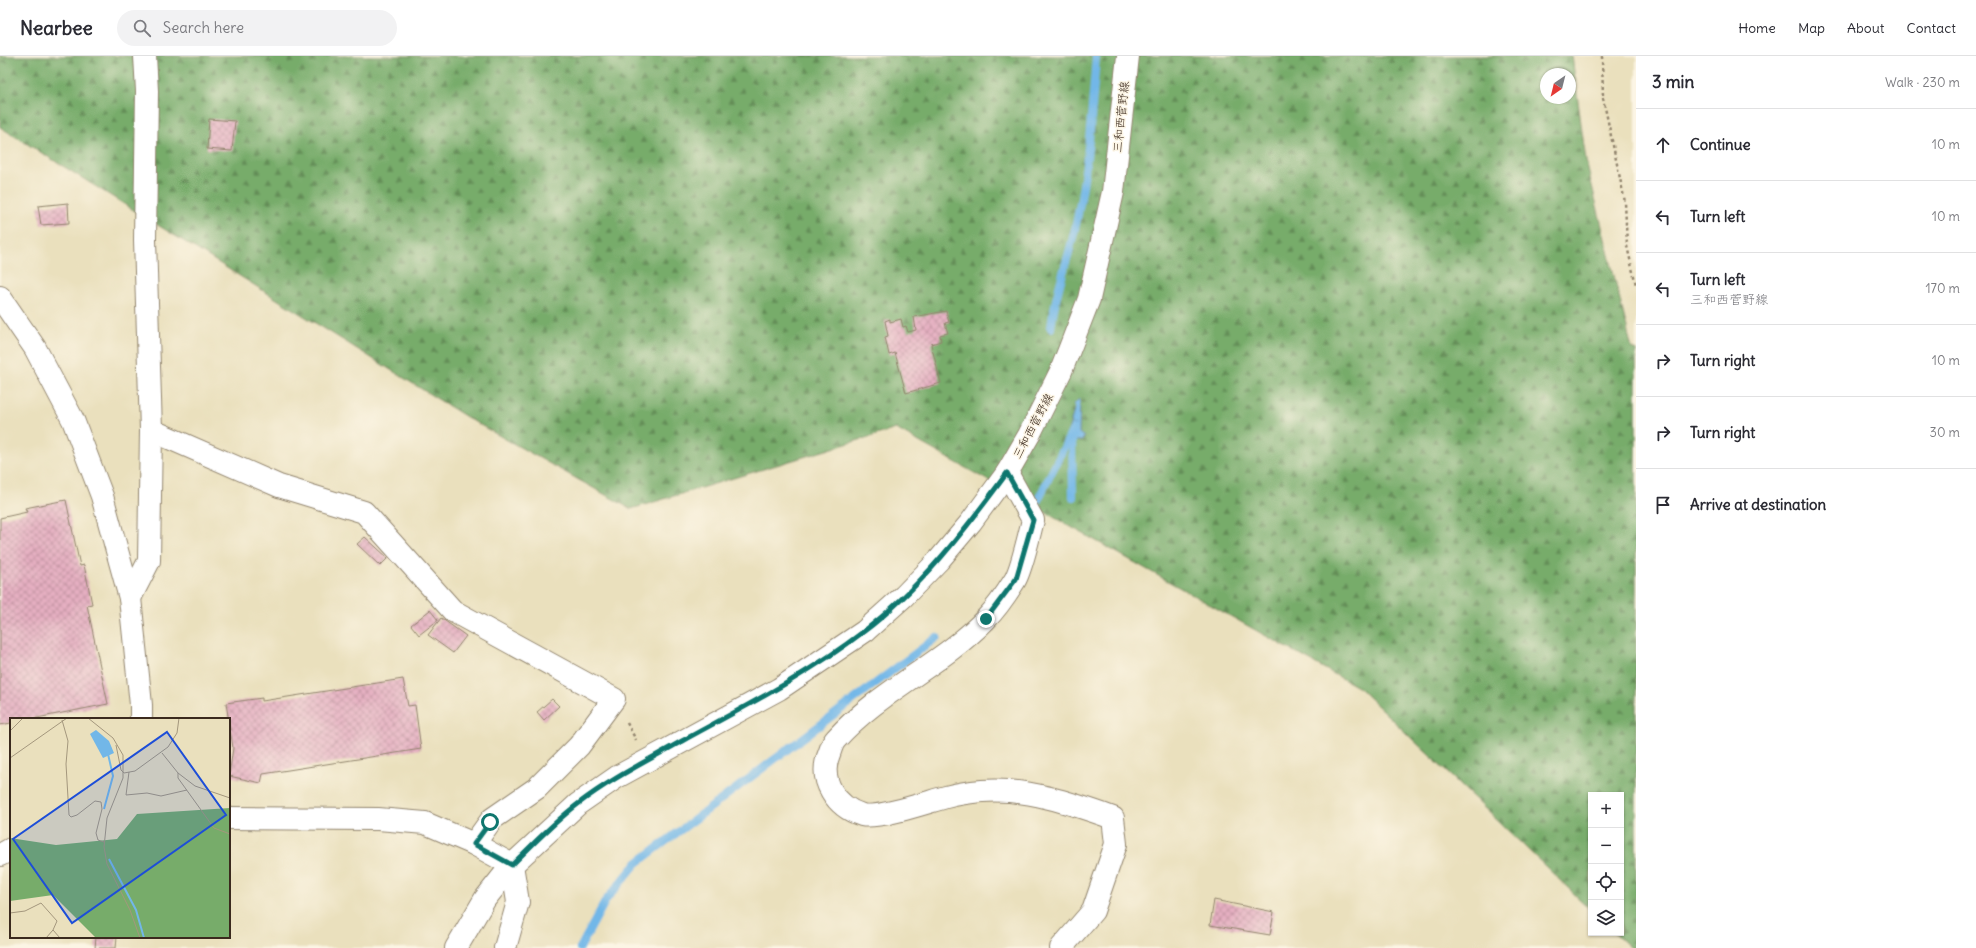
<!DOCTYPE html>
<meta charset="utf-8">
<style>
:root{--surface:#fff;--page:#f2f2f3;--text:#2b2b33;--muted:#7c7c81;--line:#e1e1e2}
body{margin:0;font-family:Delius,"Klee One",sans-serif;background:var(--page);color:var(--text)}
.controls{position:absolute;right:12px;bottom:12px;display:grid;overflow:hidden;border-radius:0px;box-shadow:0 1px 3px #0004}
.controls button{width:36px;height:36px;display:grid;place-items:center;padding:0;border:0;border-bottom:1px solid var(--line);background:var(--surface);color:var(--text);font:20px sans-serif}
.compass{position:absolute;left:1540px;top:12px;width:36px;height:36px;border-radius:50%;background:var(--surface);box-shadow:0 1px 3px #0004;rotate:215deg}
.stop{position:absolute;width:12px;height:12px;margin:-9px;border:3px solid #0f766e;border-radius:50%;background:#fff}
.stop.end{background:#0f766e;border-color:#fff;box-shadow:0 1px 4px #0008}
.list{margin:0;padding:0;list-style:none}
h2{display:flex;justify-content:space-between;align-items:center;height:52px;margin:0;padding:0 16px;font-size:17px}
h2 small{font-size:13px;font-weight:400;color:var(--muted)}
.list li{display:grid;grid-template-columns:26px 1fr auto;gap:12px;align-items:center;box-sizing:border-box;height:72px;padding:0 16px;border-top:1px solid var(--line)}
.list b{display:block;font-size:15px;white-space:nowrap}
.list p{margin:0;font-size:13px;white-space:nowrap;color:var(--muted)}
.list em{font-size:13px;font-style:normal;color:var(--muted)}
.icon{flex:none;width:22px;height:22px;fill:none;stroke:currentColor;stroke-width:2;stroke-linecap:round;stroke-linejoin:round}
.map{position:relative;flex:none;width:1636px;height:892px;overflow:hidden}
header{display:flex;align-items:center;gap:24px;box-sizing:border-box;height:56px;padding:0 20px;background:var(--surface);border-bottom:1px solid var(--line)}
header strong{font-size:19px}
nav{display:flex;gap:22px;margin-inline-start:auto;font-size:14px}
.search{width:280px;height:36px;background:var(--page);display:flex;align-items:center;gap:10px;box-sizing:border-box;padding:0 14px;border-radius:22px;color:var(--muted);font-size:15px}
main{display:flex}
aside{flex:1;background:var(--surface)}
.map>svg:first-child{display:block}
</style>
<header>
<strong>Nearbee</strong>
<div class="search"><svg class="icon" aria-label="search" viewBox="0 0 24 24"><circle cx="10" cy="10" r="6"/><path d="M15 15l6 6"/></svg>Search here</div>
<nav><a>Home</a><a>Map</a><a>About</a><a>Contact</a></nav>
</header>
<main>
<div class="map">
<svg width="1636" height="892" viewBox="0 0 1636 892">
<defs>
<pattern id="forest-firs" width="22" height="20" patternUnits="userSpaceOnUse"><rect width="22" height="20" fill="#77ac6a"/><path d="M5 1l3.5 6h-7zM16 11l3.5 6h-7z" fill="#638c57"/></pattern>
<pattern id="water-ripples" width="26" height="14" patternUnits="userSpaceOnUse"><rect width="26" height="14" fill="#72b7e8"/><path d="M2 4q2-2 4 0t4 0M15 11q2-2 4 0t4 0" fill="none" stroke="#5f95bb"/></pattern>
<pattern id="building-cross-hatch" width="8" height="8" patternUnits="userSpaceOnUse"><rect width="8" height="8" fill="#e5afc1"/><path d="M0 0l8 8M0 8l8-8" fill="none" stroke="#bb8f9c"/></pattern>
</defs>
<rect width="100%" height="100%" fill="#fcf5e5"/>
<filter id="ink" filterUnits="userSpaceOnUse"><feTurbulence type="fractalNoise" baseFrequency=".025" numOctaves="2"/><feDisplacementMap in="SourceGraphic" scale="8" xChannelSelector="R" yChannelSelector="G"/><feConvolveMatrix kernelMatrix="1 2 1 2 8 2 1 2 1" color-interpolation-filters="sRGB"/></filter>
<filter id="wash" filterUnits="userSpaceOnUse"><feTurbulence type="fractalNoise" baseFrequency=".012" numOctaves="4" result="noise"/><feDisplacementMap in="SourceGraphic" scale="16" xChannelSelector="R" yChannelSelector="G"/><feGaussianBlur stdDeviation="0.9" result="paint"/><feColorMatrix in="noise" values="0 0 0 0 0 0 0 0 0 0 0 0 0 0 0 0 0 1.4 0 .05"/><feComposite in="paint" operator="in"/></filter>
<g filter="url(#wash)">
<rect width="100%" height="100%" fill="#eae0bd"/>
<path fill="url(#forest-firs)" stroke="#596b44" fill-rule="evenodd" d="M0 0H1572L1586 105 1632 293 1636 295V892H1631L1615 877H1621V739H1591V854L1359 632 896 373 631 453 473 365 0 71ZM1546 18H1570V42H1546Z"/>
<path fill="url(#water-ripples)" stroke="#567083" d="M1079 343 1080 346 1079 377 1084 381 1082 385H1072L1066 382 1075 351 1074 348Z"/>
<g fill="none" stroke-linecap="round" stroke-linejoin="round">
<g stroke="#72b7e8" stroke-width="8">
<path d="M1051 272C1055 234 1070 201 1077 163 1088 110 1092 54 1096 0"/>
<path d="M1072 381 1073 441"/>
<path d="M1037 446 1072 375"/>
<path d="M580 892 606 844 637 807 937 581"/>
</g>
</g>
<g id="blocks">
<g fill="url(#building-cross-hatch)">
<path d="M209 63 235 65 232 95 207 93Z"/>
<path d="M68 147 69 167 41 169 38 150Z"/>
<path d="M946 255 949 266 945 267 948 277 940 279 941 285 931 288 941 327 906 337 895 297 889 299 885 281 888 280 885 265 890 263V266L901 263 903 271 906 270 908 276 916 274 914 261Z"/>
<path d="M66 444 80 510 84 509 92 548 87 549 108 648 32 663H11V667L0 669V462L27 456 25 452Z"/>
<path d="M365 481 388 502 380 510 357 488Z"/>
<path d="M430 554 438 564 419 579 411 569Z"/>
<path d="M441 562 466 580 453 597 428 579Z"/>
<path d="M403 623 408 650 415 649 421 693 263 718 261 727 229 720 233 692 226 647 262 642V645Z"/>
<path d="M552 643 559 650 544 664 537 656Z"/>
<path d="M1214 844 1274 856 1270 879 1210 869Z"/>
<path d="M96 881H117L116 892H95Z"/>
</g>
</g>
</g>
<g filter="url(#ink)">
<use href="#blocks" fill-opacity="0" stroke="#92856e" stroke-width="1"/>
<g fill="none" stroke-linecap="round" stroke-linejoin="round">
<g stroke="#92856e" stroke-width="24">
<g id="street">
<path d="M151 374 279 430 364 456 453 555 614 643 579 690 537 732 492 763 474 788"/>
<path d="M1007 417 1033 464C1029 479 1022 512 1015 524 1007 537 996 553 985 564 941 609 879 635 836 683 832 687 831 693 829 698 818 724 836 751 862 759 879 763 927 746 946 741 957 738 970 736 982 735 1024 731 1074 748 1113 762L1116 788 1093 855 1061 892"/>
<path d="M130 542 149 505 151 374 145 184 147 35 145 0"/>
<path d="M505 892 518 846 512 809"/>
</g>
</g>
<g stroke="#92856e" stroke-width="24">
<g id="secondary">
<path d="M0 241 35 292 73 364 102 440 130 542 141 649V663"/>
<path d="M229 762 378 763 425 767 474 788 512 809"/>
<path d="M0 799 11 793"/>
<path d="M456 892 485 843 512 809 578 748 617 721 779 633 865 575 904 540 939 504 971 466 1007 417 1029 379 1061 315 1089 243 1113 136 1128 0"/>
</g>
</g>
<g stroke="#92856e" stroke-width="2.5" stroke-dasharray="3 3" stroke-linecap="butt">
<path d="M1602 0 1603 42 1625 146 1627 190 1636 229"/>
<path d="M627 667 636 684"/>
</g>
<use href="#street" stroke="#fff" stroke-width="22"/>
<use href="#secondary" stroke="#fff" stroke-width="22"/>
</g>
</g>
<g fill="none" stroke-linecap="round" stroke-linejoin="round" filter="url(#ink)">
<path stroke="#0f766e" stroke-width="5" d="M490 766 474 788 512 809C533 788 554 766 578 748 610 723 647 705 682 685 744 651 807 619 863 576 920 533 965 474 1007 417L1033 464 1016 523 986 563"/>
</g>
<g text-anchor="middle" stroke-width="3" stroke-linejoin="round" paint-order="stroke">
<g font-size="12" fill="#3b2a1e" stroke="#fcf5e5">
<text transform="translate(1121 61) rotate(-84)" y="4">三和西菅野線</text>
<text transform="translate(1033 370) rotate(-62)" y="4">三和西菅野線</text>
</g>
</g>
<g transform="translate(10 662)">
<rect width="220" height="220" fill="#eae0bd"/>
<path d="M220 90V220H86L43 177 0 183V120L46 127 107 121 127 96Z" fill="#77ac6a"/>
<path d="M86 12 99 23 104 35 93 40 80 16Z" fill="#72b7e8"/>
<path fill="none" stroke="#72b7e8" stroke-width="2" d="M94 91 103 58 98 36M99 141 126 192 134 220"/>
<path fill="none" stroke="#a4977d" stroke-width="1" d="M78 0 103 20 113 37V60L97 100 94 129 97 146 120 192 130 220M52 2 58 23 56 46 59 97 61 99 67 97 85 83 91 84 92 91 86 115 88 122 94 124M0 13 13 0M106 27 111 52 114 55 125 53 158 29 167 15 169 0M152 35 168 55 185 68 220 80M0 40 57 0M119 54 116 77 137 75 151 78 177 72M168 55V60L204 110 220 116M0 195 15 193 31 185 47 203 43 212M36 220 43 212 50 220"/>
<path fill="#1d4ed8" fill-opacity="0.15" stroke="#1d4ed8" stroke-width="2" d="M157 14 216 97 62 205 3 121Z"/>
<rect width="220" height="220" fill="none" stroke="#3b2a1e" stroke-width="2"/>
</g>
</svg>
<div class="controls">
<button>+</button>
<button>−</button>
<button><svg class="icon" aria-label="locate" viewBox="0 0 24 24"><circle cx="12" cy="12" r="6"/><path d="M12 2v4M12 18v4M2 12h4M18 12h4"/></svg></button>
<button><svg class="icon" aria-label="layers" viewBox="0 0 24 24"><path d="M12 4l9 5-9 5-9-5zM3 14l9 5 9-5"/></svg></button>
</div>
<svg class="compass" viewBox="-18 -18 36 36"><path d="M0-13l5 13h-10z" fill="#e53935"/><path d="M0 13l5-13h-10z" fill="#7c7c81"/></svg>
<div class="stop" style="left:490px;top:766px"></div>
<div class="stop end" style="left:986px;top:563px"></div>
</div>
<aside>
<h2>3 min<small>Walk · 230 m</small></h2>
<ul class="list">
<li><svg class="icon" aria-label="ahead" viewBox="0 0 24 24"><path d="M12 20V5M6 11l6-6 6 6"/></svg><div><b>Continue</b></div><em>10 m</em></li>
<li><svg class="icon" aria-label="left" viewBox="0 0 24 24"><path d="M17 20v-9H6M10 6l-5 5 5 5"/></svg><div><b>Turn left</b></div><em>10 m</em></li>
<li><svg class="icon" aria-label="left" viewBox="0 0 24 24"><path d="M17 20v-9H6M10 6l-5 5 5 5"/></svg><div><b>Turn left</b><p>三和西菅野線</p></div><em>170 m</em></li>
<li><svg class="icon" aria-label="right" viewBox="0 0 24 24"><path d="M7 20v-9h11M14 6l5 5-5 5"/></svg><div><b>Turn right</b></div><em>10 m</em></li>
<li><svg class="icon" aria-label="right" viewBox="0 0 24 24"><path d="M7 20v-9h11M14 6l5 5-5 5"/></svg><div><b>Turn right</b></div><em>30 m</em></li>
<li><svg class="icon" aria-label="arrive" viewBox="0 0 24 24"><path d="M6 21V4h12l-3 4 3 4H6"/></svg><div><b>Arrive at destination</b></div></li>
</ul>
</aside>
</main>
